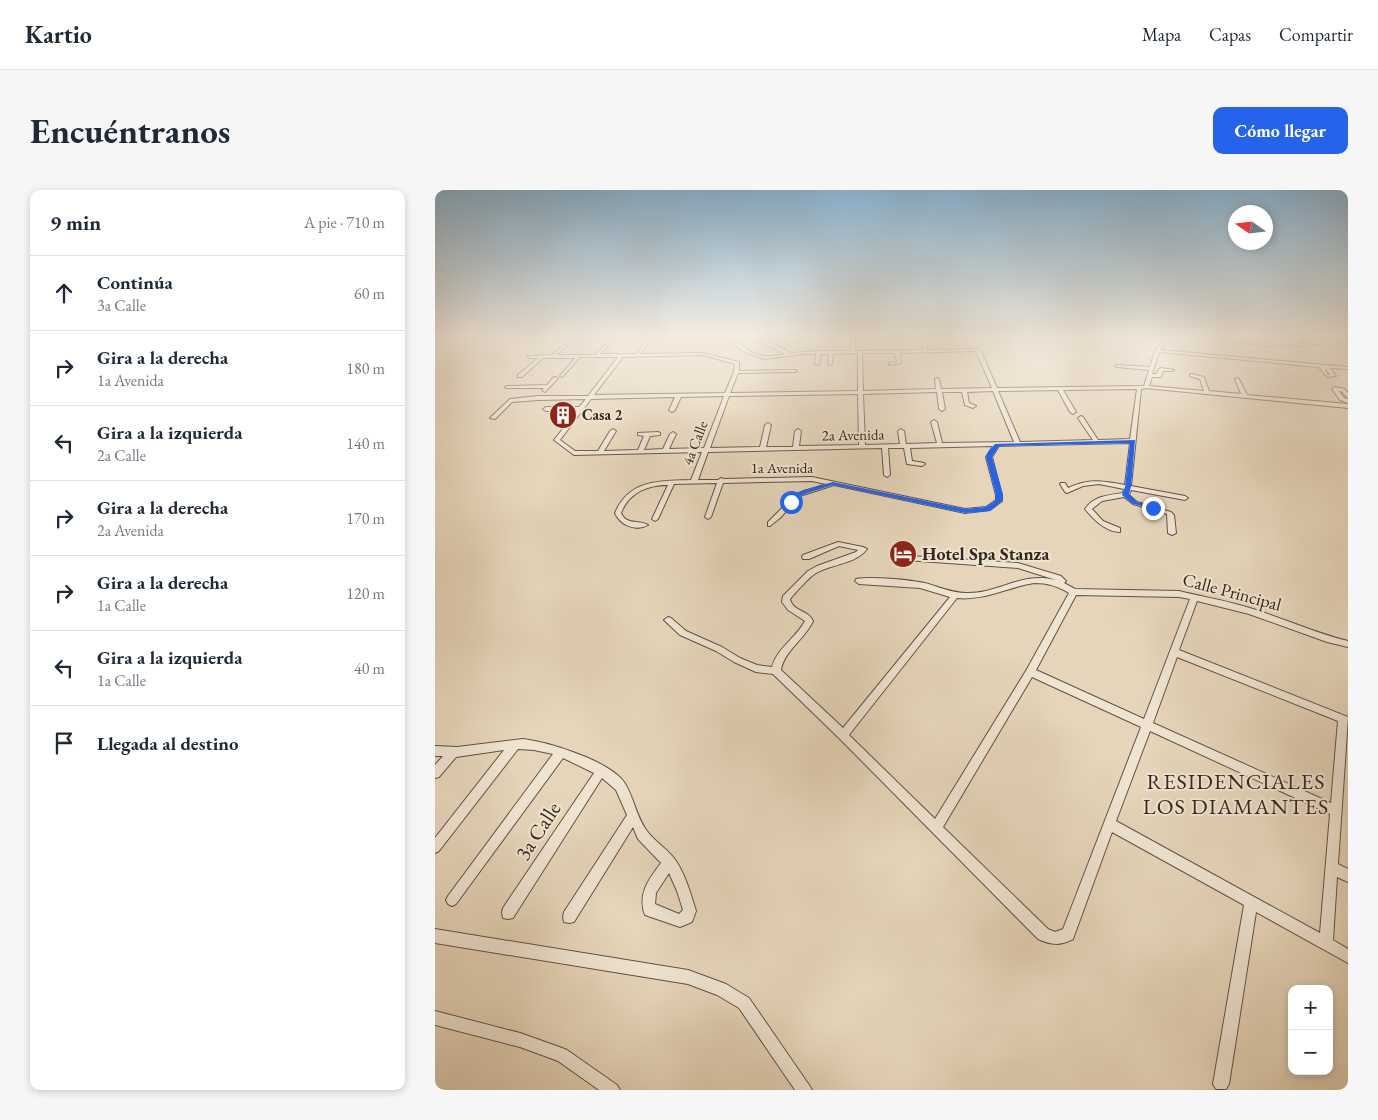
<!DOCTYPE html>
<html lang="es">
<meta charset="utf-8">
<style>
:root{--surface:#fff;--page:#f6f6f7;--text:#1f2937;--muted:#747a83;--line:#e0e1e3;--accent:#2563eb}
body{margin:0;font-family:"EB Garamond",serif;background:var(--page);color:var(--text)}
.controls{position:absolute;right:15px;bottom:15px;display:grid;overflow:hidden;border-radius:10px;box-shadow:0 2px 8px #0003}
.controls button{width:45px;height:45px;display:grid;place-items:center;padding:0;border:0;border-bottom:1px solid var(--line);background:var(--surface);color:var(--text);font:25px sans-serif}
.compass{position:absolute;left:793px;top:15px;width:45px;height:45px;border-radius:50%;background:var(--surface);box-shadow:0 2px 8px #0003;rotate:284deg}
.stop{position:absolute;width:15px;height:15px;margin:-11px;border:4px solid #2563eb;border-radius:50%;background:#fff}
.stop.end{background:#2563eb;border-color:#fff;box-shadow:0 1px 5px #0008}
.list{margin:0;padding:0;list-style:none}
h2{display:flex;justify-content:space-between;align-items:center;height:65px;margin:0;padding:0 20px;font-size:21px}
h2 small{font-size:16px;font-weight:400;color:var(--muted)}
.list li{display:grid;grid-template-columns:32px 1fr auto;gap:15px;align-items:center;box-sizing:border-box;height:75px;padding:0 20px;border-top:1px solid var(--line)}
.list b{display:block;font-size:19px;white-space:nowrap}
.list p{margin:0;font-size:16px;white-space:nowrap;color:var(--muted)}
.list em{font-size:16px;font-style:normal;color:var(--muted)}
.icon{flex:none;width:28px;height:28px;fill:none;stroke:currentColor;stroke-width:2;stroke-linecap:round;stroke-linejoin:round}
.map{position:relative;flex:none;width:913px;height:900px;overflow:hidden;border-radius:10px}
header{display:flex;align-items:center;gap:30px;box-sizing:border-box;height:70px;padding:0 25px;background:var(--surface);border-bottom:1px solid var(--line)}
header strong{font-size:24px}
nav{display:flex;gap:28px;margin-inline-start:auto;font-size:18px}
.intro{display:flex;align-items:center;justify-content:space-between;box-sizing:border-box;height:120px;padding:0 30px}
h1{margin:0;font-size:35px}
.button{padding:12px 22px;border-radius:10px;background:var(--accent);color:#fff;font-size:18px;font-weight:700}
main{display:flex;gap:30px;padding:0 30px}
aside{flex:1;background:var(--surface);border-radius:10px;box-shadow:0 2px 8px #0003}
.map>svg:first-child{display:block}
</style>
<header>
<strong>Kartio</strong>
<nav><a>Mapa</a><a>Capas</a><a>Compartir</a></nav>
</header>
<div class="intro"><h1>Encuéntranos</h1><a class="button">Cómo llegar</a></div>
<main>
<aside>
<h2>9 min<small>A pie · 710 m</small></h2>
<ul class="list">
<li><svg class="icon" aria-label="ahead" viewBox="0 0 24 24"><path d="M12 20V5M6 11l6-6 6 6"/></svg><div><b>Continúa</b><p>3a Calle</p></div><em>60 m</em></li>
<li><svg class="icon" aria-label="right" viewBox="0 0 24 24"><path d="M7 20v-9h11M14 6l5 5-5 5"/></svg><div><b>Gira a la derecha</b><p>1a Avenida</p></div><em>180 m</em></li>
<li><svg class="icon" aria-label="left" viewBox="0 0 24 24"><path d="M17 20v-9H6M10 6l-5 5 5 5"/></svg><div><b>Gira a la izquierda</b><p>2a Calle</p></div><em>140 m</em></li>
<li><svg class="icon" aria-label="right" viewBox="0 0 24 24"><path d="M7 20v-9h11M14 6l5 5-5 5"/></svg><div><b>Gira a la derecha</b><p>2a Avenida</p></div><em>170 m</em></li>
<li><svg class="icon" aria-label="right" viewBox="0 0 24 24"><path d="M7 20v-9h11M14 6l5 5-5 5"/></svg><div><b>Gira a la derecha</b><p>1a Calle</p></div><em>120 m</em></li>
<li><svg class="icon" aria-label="left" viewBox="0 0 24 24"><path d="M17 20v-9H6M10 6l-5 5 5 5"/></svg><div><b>Gira a la izquierda</b><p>1a Calle</p></div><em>40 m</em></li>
<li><svg class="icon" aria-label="arrive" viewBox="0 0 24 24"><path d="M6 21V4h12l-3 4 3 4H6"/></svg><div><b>Llegada al destino</b></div></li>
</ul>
</aside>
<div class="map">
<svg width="913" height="900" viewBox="0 0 913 900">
<rect width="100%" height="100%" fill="#e6d5ba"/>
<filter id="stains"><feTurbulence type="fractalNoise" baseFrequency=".004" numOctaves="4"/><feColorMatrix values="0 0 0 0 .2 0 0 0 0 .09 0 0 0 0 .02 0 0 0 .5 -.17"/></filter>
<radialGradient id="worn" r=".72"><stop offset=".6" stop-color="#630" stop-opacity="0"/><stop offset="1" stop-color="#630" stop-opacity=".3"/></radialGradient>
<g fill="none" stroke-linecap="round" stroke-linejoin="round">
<g stroke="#625245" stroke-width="2">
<g id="minor">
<path d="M203 145H233L231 146 158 149 156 148 158 147Z"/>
<path d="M282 145C305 144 310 166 331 166 337 167 344 165 350 164L324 151 323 148 327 145H332L328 149 356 163 384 161H416V149L418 148 420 149V161L488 160 486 145H490L492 160 545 159 562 198 709 196 714 180 682 177 680 176 682 175 715 177 720 161 730 149 726 145H730L734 149 725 160 913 177V179L895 178 901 186 892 187 884 177 724 162 717 184H722L724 179 726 178 739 180 737 181H728L726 187H717L714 196 769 201 765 189 755 186V184H757L769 187 774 201 806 204 800 189 802 188 804 189 812 205 913 214V218L711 198 706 199 696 296 750 306 753 308 750 310 696 300 694 305 702 312 736 322 739 325 741 343 737 345 733 343 732 324 698 314 689 307 667 311 657 319 668 331 685 338V342C671 342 658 329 650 319 659 306 673 305 688 303L689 299 664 294 648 296 632 303 630 302 625 294 626 293H630L633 298C655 288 668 291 690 295L695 253 564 256 557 267 567 305V311L555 320 530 323 399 295 365 306 345 328 335 336H333V332L361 304 391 294 377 291 288 293 276 327 273 329 270 327 282 293 239 294 223 329 220 331 217 329 233 295C212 295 194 303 186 323 192 336 203 329 213 335 201 342 185 335 180 323 194 289 225 291 256 290L267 262 139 265 119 250 142 221H111L108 219 111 217H144L151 209 103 210 77 212 60 229 55 228 75 209 103 206H153L183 167H145L127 187 125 186 140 168H108L87 187H83V185L103 168H94L92 166 117 165 130 154 132 155 122 165H160L171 154 173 155 165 164H201L212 150 214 151 205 164 268 163 304 172V181L360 180 362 181 360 182 303 183 295 203 423 201V163L398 164 397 174 395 175 393 174 394 164H386L384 174 382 175 380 174 381 164H368L329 169 307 161 296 150ZM541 161 557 198 506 199 504 189 502 188 500 189 501 199 428 201 427 163H460L462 172 454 173V175H456L466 173 465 163ZM268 165 300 174 299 182 290 203 159 205 188 167ZM890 179H891L895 185H893ZM702 199 695 249 663 250 648 227 646 226 643 228 658 250 585 252 563 201 623 200 635 222 638 224 641 222 628 200ZM558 201 579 252 507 253 502 232 499 230 496 232 502 253 471 254 469 241 466 239 463 241 465 254 430 255 428 204 502 202 504 219 507 221 510 219 507 202H527L530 215 538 218 541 216 534 213 532 202ZM423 204 424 255 364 256 366 241 363 239 360 241 358 257H331L336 235 333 233 330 235 325 257 275 258 294 206ZM289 206 269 258 234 259 241 244 238 242 235 244 228 259 209 260 215 246 225 245V243L223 242 203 243V245L209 246 203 260 169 261 181 241 178 239 175 241 163 261H140L125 250 156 209 240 207 234 220 237 222 240 220 246 207ZM558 256 551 267 561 305V310L551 317 530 319 377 287 289 289 286 288 283 290H263L273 262 447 258 449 285 452 287 455 285 453 258H469L472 274 487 276 490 274 489 273 477 271 475 258Z"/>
<path d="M751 145C790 144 835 161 874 153L853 145H859L879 152 913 153V155L879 154 869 156H837L780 150Z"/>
<path d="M119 187 123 188 110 202 107 200 109 198H72L70 197 72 196 112 195Z"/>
<path d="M900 197 910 199 913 203V208L906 201H904L909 208 913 209V213L905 210 897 199Z"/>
<path d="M403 352 428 357 432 359C421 374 397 374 381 383 372 389 363 400 355 409 358 422 374 420 378 431 370 449 349 461 346 480L408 538 515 407 485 398 424 394 420 391 421 389C436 386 475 390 490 393 504 397 517 403 531 403 564 404 586 381 621 390L583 378 457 369 456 367 457 365H460L583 373 626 386 631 391 629 393 640 399 744 401C768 407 794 411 818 419 850 429 880 443 913 451V457L892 452 814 424 762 411 744 460 913 527 903 674 913 679V692L902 687 898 750 913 759V773L821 722 794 894 791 899H781L778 894 809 715 677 642 638 749C625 756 616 755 603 749L404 548 338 484 321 482 299 472 281 461 245 445 229 430 233 427 236 428 251 441 287 457 305 468 322 475 337 477C342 458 361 448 370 431L353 420 347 412 348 406 373 381 382 376 421 362 423 360 404 356 374 369H368L367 367 368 365ZM599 393C613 393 622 396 634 403L592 479 500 629 414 545 522 408C549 411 573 397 599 393ZM641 405 744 407 755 409 709 529 601 480ZM742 467 903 531 896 613 718 533ZM597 487 706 537 628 739 620 742 613 739 508 637ZM715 541 895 624 885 743 681 631Z"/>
<path d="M88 549C114 552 174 571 189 592 199 607 201 627 212 641 220 652 234 660 241 671 251 686 256 705 261 721L257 732 245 737 210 725C202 704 214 689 226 673L203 649 198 637 139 732 134 733 129 732 128 727 129 722 192 625 181 600 167 588 78 728 73 729 68 728 67 723 68 718 159 583 128 568 21 714 17 716 13 714 11 710 13 706 118 564 99 560 83 559 4 661 0 663V648L69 560 21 567 4 587 0 588V575L8 566H0V556L22 557ZM234 683 242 701 248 720 244 724 220 714 221 703Z"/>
<path d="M0 739 253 780 291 794 314 808 374 895 377 900H360L304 818 282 805 253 794 0 753Z"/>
<path d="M0 821 85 843 127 858 132 860 182 895 185 900H164L123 871 85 857 0 835Z"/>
</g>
</g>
<use href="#minor" fill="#efe4d2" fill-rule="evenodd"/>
</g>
<linearGradient id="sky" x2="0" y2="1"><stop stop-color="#89b5d5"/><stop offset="0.54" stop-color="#f4ece0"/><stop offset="1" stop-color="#f4ece0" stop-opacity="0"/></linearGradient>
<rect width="913" height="271" fill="url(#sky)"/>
<path fill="#2563eb" d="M700 250 696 297 694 304 702 312 720 316V319L698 314 687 305 690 297 695 253 564 256 557 267 568 305 567 311 555 321 530 323 398 295 373 303 365 306 358 314 353 312 361 304 368 300 398 292 530 319 551 317 561 310V305L551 267 553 262 560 254Z"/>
<defs>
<g id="building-disc" transform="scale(1.4375)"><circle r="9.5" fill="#8f2418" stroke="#efe4d2"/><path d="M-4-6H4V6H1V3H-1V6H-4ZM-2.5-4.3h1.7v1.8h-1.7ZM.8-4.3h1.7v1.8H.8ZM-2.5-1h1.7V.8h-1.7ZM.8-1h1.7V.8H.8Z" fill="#fff"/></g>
<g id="hotel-disc" transform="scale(1.4375)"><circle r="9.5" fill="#8f2418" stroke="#efe4d2"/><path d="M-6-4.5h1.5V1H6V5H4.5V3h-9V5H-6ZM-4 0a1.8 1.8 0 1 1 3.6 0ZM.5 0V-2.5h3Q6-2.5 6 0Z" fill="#fff"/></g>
</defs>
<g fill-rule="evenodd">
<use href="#building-disc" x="128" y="225"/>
<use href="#hotel-disc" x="468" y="364"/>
</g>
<g text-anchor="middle" stroke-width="4" stroke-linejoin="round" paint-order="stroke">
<g font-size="15" font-weight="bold" fill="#36261e" stroke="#efe4d2" text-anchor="start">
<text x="147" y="230">Casa 2</text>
</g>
<g font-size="15" fill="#36261e" stroke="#efe4d2">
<text transform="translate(418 245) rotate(-1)" y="5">2a Avenida</text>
<text transform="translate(260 253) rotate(-69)" y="5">4a Calle</text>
<text x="347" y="283">1a Avenida</text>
</g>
<g font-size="18" font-weight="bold" fill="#36261e" stroke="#efe4d2" text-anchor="start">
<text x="487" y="370">Hotel Spa Stanza</text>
</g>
<g font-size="18" fill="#36261e" stroke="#efe4d2">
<text transform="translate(797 402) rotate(15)" y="6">Calle Principal</text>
</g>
<g font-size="21" fill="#36261e" stroke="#efe4d2">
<text transform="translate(103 641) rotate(-57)" y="7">3a Calle</text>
</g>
<g font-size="22" letter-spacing="1" fill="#36261e" stroke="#efe4d2">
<text x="801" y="599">RESIDENCIALES<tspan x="801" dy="25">LOS DIAMANTES</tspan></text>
</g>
</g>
<rect width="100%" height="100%" filter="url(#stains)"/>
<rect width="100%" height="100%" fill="url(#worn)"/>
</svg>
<div class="controls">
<button>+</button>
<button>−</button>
</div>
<svg class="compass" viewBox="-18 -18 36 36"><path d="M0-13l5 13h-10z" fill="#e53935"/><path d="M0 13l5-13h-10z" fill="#747a83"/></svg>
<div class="stop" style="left:356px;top:312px"></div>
<div class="stop end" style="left:718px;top:318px"></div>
</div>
</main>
